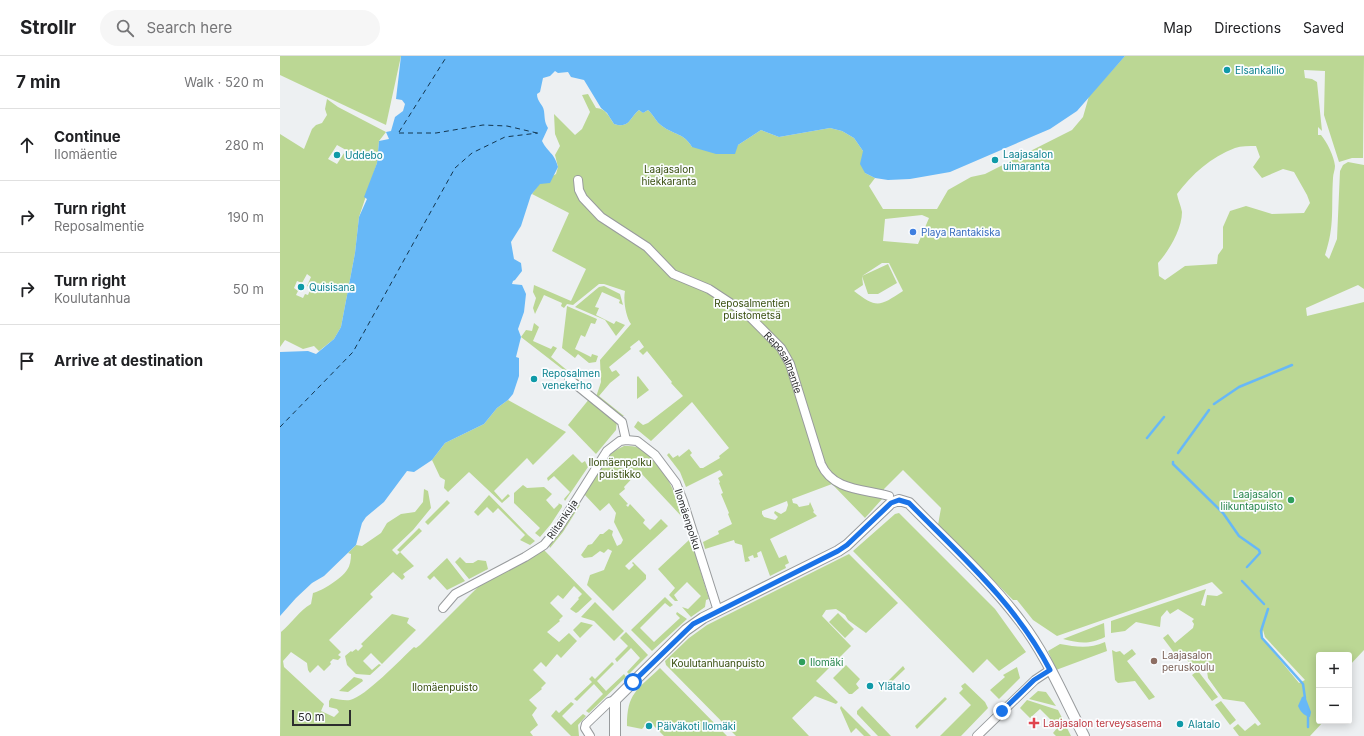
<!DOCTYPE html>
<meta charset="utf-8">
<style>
:root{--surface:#fff;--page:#f6f6f6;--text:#202124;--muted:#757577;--line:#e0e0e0}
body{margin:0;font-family:Inter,sans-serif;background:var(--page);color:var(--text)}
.controls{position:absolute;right:12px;bottom:12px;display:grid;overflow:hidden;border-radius:4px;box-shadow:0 2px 10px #0003}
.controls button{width:36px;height:36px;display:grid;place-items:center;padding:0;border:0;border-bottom:1px solid var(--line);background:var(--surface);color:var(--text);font:20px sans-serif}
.scale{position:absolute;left:12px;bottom:10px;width:59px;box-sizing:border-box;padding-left:4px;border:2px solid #2c2d2e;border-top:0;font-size:11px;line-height:14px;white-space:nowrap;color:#2c2d2e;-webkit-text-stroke:3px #fbfdff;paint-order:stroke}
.stop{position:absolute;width:12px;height:12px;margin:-9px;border:3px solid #1a73e8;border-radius:50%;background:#fff}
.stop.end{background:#1a73e8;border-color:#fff;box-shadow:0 1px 4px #0008}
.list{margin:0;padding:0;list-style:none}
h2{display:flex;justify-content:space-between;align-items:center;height:52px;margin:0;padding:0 16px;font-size:17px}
h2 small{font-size:13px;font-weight:400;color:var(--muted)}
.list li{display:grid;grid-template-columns:26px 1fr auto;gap:12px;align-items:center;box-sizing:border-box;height:72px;padding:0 16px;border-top:1px solid var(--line)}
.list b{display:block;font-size:15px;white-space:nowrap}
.list p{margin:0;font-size:13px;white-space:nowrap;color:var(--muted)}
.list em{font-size:13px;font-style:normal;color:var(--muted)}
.icon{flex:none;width:22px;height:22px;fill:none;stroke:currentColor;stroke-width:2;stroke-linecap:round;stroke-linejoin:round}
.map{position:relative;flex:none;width:1084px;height:680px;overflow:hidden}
header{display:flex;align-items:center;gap:24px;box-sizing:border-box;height:56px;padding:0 20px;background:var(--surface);border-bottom:1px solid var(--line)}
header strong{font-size:19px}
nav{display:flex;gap:22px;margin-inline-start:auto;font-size:14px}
.search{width:280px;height:36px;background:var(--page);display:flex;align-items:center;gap:10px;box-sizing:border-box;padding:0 14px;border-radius:22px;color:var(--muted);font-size:15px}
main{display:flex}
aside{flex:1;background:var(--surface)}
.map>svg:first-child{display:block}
</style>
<header>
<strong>Strollr</strong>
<div class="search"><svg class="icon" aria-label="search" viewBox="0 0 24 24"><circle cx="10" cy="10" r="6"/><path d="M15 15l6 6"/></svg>Search here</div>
<nav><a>Map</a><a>Directions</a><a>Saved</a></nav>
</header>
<main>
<aside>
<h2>7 min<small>Walk · 520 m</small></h2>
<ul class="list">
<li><svg class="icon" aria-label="ahead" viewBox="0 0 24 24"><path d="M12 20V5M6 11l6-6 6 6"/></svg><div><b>Continue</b><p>Ilomäentie</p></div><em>280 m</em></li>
<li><svg class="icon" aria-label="right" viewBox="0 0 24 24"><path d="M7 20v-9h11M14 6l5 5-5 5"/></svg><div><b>Turn right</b><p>Reposalmentie</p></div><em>190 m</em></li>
<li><svg class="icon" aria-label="right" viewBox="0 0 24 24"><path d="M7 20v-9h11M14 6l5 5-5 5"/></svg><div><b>Turn right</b><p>Koulutanhua</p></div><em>50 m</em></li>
<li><svg class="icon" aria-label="arrive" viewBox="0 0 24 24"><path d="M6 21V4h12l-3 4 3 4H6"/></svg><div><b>Arrive at destination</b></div></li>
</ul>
</aside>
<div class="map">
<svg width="1084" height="680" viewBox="0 0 1084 680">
<rect width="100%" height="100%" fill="#edf0f2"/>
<g fill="#bbd794" fill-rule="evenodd">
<path d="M0 0H121L106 69 0 19Z"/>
<path d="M845 0H1084L1083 102H1072L1059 106 1044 59 1045 15 1024 14 1025 22 1032 23 1037 26 1042 75 1038 71V79H1041C1047 86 1054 100 1055 110 1055 114 1053 118 1053 122 1051 153 1055 169 1045 199L1049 203 1057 183 1060 115 1063 109 1068 106 1084 109V233L1078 229 1026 252 1027 260 1084 246V594L1069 610V599H1039V665H1044L1030 680H959L953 672 958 668 965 675 975 667 978 670 981 668 964 646 943 643 928 622 926 609 918 615 938 641 932 645 912 619 916 616 900 594 895 598 883 582 888 578 895 587 913 572 914 568 912 565 914 563 898 553 890 558 887 554 881 561 880 571 856 566 845 575 831 577V565L926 533 921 549 925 550 927 539 937 540 943 537 932 526 777 580 753 564 737 544H733L658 469 661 452 623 414 604 433 603 442 585 462 552 428 512 443 513 447 517 448 519 451 529 449 530 446 534 455 533 456 537 460 490 483 499 502 506 499 509 507 505 509 506 512 490 520 481 495 477 497 478 501 474 502 473 499 468 501 470 505 465 506 462 489 455 487 454 484 425 493 423 486 439 478 438 475 452 468 448 458 449 457 441 438 443 437 439 427 440 426 438 422 443 419 440 414 406 431 400 416 387 399 389 397 393 402 398 399 399 401 409 393 412 397 410 399 420 412H423L440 402 439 400 449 392 412 346 371 385 354 371 358 365 363 369 368 367 403 340 391 327 392 326 367 295 363 299 359 295 364 291 359 284 350 291 351 293 329 311 332 316 336 314 340 319 330 327 319 340 344 360H341L316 341 321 326 320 304 351 268C346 261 343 244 345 235L324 228H319L293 249 287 248 284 252 281 250 282 247 264 239 255 258 253 252 256 242 253 236 254 229 291 245 306 213 272 195 289 157 252 138 259 128 276 118 278 111 275 99 280 90 275 78 274 58 295 79 302 73 310 56 302 39 308 38 316 52C326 52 329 61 334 68 350 73 349 62 359 54L363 57 368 54C373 58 376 66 382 70 394 79 404 77 412 91L458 89 481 74 499 81 550 72 562 75 574 82 583 95 585 117 595 122 589 130 603 153H657L668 134 691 121 705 118 792 74 803 61 809 40ZM976 90 980 101 973 111 982 122 1003 113 1014 116 1027 139 1030 147 1024 157 992 158 966 150 950 155 943 171V192L938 199 937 208 905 210 885 224 879 220 878 207C889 195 902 173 902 156 901 150 898 144 897 138 912 118 931 101 955 92 961 90 969 90 976 90ZM642 159 649 162 638 188 603 185 605 163ZM602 207H609L623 235C600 250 597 253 574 235L583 229 582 220 588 238H598L617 227 608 208 582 220ZM507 445 508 449 506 455 501 458 495 455 494 457 498 461 495 464 484 461 482 458V455ZM983 574 985 581 1025 624 1019 627 982 582Z"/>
<path d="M47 43 58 51 106 76 99 85 97 107 79 161 75 197 61 271 54 283 39 295 34 290 23 293 5 284 0 291V78L24 93 32 73 36 69 42 67 47 59 45 53ZM57 89 66 94 57 108 48 103ZM27 218 31 221 27 230 31 232 28 239 25 238 23 242 16 239 18 235 14 232 17 225 22 227Z"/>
<path d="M324 230 340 238 343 249 339 247 340 244 322 236 315 251 319 252 316 259 334 268 336 265 345 269 336 280 325 264 295 251 319 231Z"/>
<path d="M287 250 317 263 315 268 311 267 305 281 301 279 295 293 311 301 312 298 318 300 316 306 309 307 298 298 295 302 282 292Z"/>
<path d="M254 267 259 271 253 285 271 293 273 290 277 292 271 301 300 325 299 326 241 281 246 274 252 275Z"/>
<path d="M358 320 369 334 357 343V321Z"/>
<path d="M310 342 337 364 336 374 316 398 288 369Z"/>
<path d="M228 344 286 376 253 409 247 402 214 435 222 444 228 438 230 440 222 447 189 416 168 436 164 432 165 424 160 421 152 404 165 387 204 368 217 352Z"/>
<path d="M344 390C349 390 355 390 359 392 385 407 395 437 404 463L359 415 344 431 345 433 339 438 348 448 346 449 348 451 350 448 365 464 363 467 370 474 381 463 388 470 345 510 349 514 354 509 352 507 353 506 366 519V523L333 555 307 529 310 519 324 514 332 495 328 493 324 497 320 495 312 501 304 502 301 499 308 489 312 488 320 478H323L329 473 333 475 332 479 337 490 341 488 343 484 334 466 336 457 329 447 320 455 304 438 332 396Z"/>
<path d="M293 398 302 407 305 405 308 411 285 445 284 443 290 436 274 420 268 425 267 422Z"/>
<path d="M243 429 247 432 264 431 272 438 266 444 274 453 279 448 278 447 282 449V451L271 468 260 481 255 477 260 472 234 447V437Z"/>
<path d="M144 433 148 435 151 452 133 474 112 494 117 499 120 496 117 494 139 472 142 475 120 496 134 510 123 518 125 521 122 524 113 516 90 538 93 541 49 584 61 596 58 599 61 601 58 604 53 603 50 606 51 608 44 615 38 609 30 617 28 614 27 607 11 596 3 605 4 611 44 648 41 655 54 661 59 656 57 653 49 651V645L51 642C57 643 65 645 70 644 85 641 121 603 134 591L136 592 140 589 202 527 264 494 312 543 298 556 296 557 290 553 299 543 298 542 302 538 294 530 283 543 278 539 270 547 283 560 279 564 280 565 267 576 279 586 289 577 297 585 281 602 277 598 266 611 261 606 253 614 266 627 261 632 262 633 249 644 257 652 252 659 258 669 250 676 253 680H0L1 576C12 567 19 555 31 548L33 537C42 535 62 522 67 514 70 510 71 504 71 498L68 497 76 489 82 490 101 477 107 467 121 458 135 456 143 446Z"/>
<path d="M209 439 248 479 255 485 250 489 240 484 245 479 218 452 213 457 207 451 198 460 194 456Z"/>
<path d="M167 444 170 447 148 469 145 466Z"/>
<path d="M298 448 300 449 283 476 270 492 269 489Z"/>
<path d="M619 457 715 553 746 596 719 615 707 603 693 617 573 495 615 458Z"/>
<path d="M409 484H411L429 543 426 544 425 551 411 561 402 551 408 553 421 540 407 526 394 539 398 545H395L389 539 395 532 378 513Z"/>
<path d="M569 498 618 547 586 577 568 564 565 559 556 553 546 554 542 560 571 590 536 625 558 646 556 648 535 640 512 662 529 680H456L386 609 385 605 409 582 427 569Z"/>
<path d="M180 501 186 507H193L198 504 206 505 208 513 189 523 175 506Z"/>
<path d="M167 502 185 525 167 534 154 520 150 524 147 521Z"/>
<path d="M385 541 393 549 390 551 385 547 360 572 374 586 400 562 396 558 397 556 407 563 372 595 351 574Z"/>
<path d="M315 546 344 575 334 585 314 565 301 561Z"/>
<path d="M558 557 574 573 565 582 549 566Z"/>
<path d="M112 558 129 562 127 567 136 574 102 608 91 597 83 605 92 614 99 608 101 609 90 619 76 618 67 609 65 600 71 595 72 596 76 593 78 595 83 590 81 588Z"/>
<path d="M301 566 313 569 300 582 293 574Z"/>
<path d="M824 567 825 581C808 589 800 587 783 583Z"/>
<path d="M346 576 368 599 349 618 347 616 360 602 351 592 337 606 335 603 348 590 340 582Z"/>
<path d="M825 586 827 595 776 614 768 595 780 588C797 591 809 593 825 586Z"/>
<path d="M852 593 856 598 847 605 875 641 869 644 855 625 838 627 835 624 832 594 836 596 840 595 844 599Z"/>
<path d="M332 606 334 608 317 625 326 635 344 618 346 621 309 657 306 655 323 638 314 628 297 645 294 643 312 626 309 623 312 620 315 623Z"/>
<path d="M566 609 580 623 576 628 579 632 572 638H569L553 622Z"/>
<path d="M623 610 625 613 601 636 599 634Z"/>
<path d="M737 611 740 622 719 643 710 634 725 621 723 619Z"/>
<path d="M380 612 447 680H384L369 665 362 673 347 670C347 637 357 634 380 612Z"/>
<path d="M74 621 82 623 83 625 68 636 59 635Z"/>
<path d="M685 627 705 646 708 652 681 680H660L691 649 679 637 683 633 681 630Z"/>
<path d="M758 635 766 636 776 650 749 643Z"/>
<path d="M665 641 667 643 637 673 635 670Z"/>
<path d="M747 644 778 654 791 680H776L773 677 778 671 760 653 750 662 740 652Z"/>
<path d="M941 645 956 664 950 669 935 649Z"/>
<path d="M291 646 294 648 282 660 291 669 303 658 306 660 298 669 299 680H291L271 660 276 654 279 657Z"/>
<path d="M561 650 591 680H584L576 672 571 677 560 652Z"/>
<path d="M582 650 611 680H598L577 658V655Z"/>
</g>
<g fill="#67b8f7">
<path d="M121 0H845L797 55 770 73 670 116 630 123 608 124 595 122 585 117 580 108 583 95 574 82 562 75 550 72 499 81 481 74 458 89 455 98H436L412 91C404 77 394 79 382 70 376 66 373 58 368 54L363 57 359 54C349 62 350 73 334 68L327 57 321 52 304 24 291 21 288 16 278 17 275 15 270 20 263 22 260 36 257 38C257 46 263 48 264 55 265 62 264 65 268 72L262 85C268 97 274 96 278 111L270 127 260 128 251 139 241 170 231 186 234 203 241 207 242 215 235 224 233 225 232 228 242 229 246 238 244 256 238 273 241 281 236 301 239 302V320L233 338 228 344 217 352 204 368 165 387 152 404 134 416 127 415 104 446 86 461 82 467 76 489 44 520 32 527 16 542 0 560V296L28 295 36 298 54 283 61 271 75 197 79 161 87 143 84 141 97 107 99 85 109 83 106 76 111 75 115 61 123 55 125 48 122 44 116 43Z"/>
<path d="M1025 640 1031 656 1030 661C1024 660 1020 655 1018 650L1022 641Z"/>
</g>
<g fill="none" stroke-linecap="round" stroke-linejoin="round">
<g stroke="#67b8f7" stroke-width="2.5">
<path d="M934 348 959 331 1012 309"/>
<path d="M867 382 884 361"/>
<path d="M898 397 929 354"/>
<path d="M893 406V408L943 457 959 480 979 494 980 497 967 511"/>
<path d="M962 525 984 548"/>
<path d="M988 553 981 575 982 582 1023 628 1025 642"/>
<path d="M1028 659V671"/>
</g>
<g stroke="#14364f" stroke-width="1" stroke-dasharray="5 4" stroke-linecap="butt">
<path d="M119 76 167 0"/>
<path d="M119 77H156L203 69 227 70 257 77"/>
<path d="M0 371 73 296 175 112 192 97 225 81 258 77"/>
</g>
<g stroke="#989b9d" stroke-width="10">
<g id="minor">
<path id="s1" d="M298 124 299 134 303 142 321 161 367 191 393 218 429 233 467 258 501 292 510 308 541 408C553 435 584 433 609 440"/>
<path d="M289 323 342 366 346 384"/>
<path d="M163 552 175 538 245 501 264 489 279 471 327 395 340 385 346 384 357 385 375 399 396 427 403 445 438 555"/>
<path d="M310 680 305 672 306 668 329 646 335 644"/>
<path d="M697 680 755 624 770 614"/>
</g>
</g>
<g stroke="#989b9d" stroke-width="12">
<path id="tertiary" d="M335 680V644L406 574 423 562 558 495 567 489 611 447 619 444 629 447C666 485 709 523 741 566 767 600 784 642 804 680"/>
</g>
<use href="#minor" stroke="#fff" stroke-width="8"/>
<use href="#tertiary" stroke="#fff" stroke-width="10"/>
</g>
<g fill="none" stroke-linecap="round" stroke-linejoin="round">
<path stroke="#1a73e8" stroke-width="5" d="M353 626 413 568 558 495 567 489 611 447 619 444 629 447C680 499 736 548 770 614L754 624 722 655"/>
</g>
<g fill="#0f9aa8" stroke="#fbfdff" stroke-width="1.5">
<circle cx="947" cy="14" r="4"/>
<circle cx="57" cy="99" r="4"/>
<circle cx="715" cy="104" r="4"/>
<circle cx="21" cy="231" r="4"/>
<circle cx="254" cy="323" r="4"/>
<circle cx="590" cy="630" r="4"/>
<circle cx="900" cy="668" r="4"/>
<circle cx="369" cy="670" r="4"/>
</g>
<circle fill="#3f7fe0" stroke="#fbfdff" stroke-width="1.5" cx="633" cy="176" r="4"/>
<g fill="#2e9e5b" stroke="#fbfdff" stroke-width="1.5">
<circle cx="1011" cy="444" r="4"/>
<circle cx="522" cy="606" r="4"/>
</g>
<circle fill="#8d6e63" stroke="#fbfdff" stroke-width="1.5" cx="874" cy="605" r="4"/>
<path fill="#e0444e" stroke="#fbfdff" stroke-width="1.5" d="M752 661h4v4h4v4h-4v4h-4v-4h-4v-4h4z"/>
<g text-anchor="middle" stroke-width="3.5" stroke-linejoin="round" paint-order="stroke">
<g font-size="10" fill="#0d838f" stroke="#fbfdff" text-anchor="start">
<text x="955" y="18">Elsankallio</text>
<text x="723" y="102">Laajasalon<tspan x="723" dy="12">uimaranta</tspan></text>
<text x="65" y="103">Uddebo</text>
<text x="29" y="235">Quisisana</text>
<text x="262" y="321">Reposalmen<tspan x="262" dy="12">venekerho</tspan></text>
<text x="598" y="634">Ylätalo</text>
<text x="908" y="672">Alatalo</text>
<text x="377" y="674">Päiväkoti Ilomäki</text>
</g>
<g font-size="10" fill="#364c0c" stroke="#fbfdff">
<text x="389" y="117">Laajasalon<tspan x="389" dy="12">hiekkaranta</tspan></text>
<text x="472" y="251">Reposalmentien<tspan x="472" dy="12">puistometsä</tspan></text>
<text x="340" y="410">Ilomäenpolku<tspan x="340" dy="12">puistikko</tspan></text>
<text x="438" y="611">Koulutanhuanpuisto</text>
<text x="165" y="635">Ilomäenpuisto</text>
</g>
<g font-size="10" fill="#366cbe" stroke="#fbfdff" text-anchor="start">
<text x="641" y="180">Playa Rantakiska</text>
</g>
<g font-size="10" fill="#2c2d2e" stroke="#fbfdff">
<text dy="4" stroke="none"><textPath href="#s1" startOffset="284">Reposalmentie</textPath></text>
<text transform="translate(282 463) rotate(-55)" y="4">Riitankuja</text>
<text transform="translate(408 463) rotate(72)" y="4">Ilomäenpolku</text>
</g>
<g font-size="10" fill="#27864d" stroke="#fbfdff" text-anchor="end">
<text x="1003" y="442">Laajasalon<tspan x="1003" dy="12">liikuntapuisto</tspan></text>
<text x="530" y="610" text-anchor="start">Ilomäki</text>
</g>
<g font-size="10" fill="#785e54" stroke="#fbfdff" text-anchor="start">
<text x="882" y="603">Laajasalon<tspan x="882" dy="12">peruskoulu</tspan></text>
</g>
<g font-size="10" fill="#be3a42" stroke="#fbfdff" text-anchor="start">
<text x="763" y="671">Laajasalon terveysasema</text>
</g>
</g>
</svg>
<div class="controls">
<button>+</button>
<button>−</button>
</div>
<div class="scale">50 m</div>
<div class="stop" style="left:353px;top:626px"></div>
<div class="stop end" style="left:722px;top:655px"></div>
</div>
</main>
